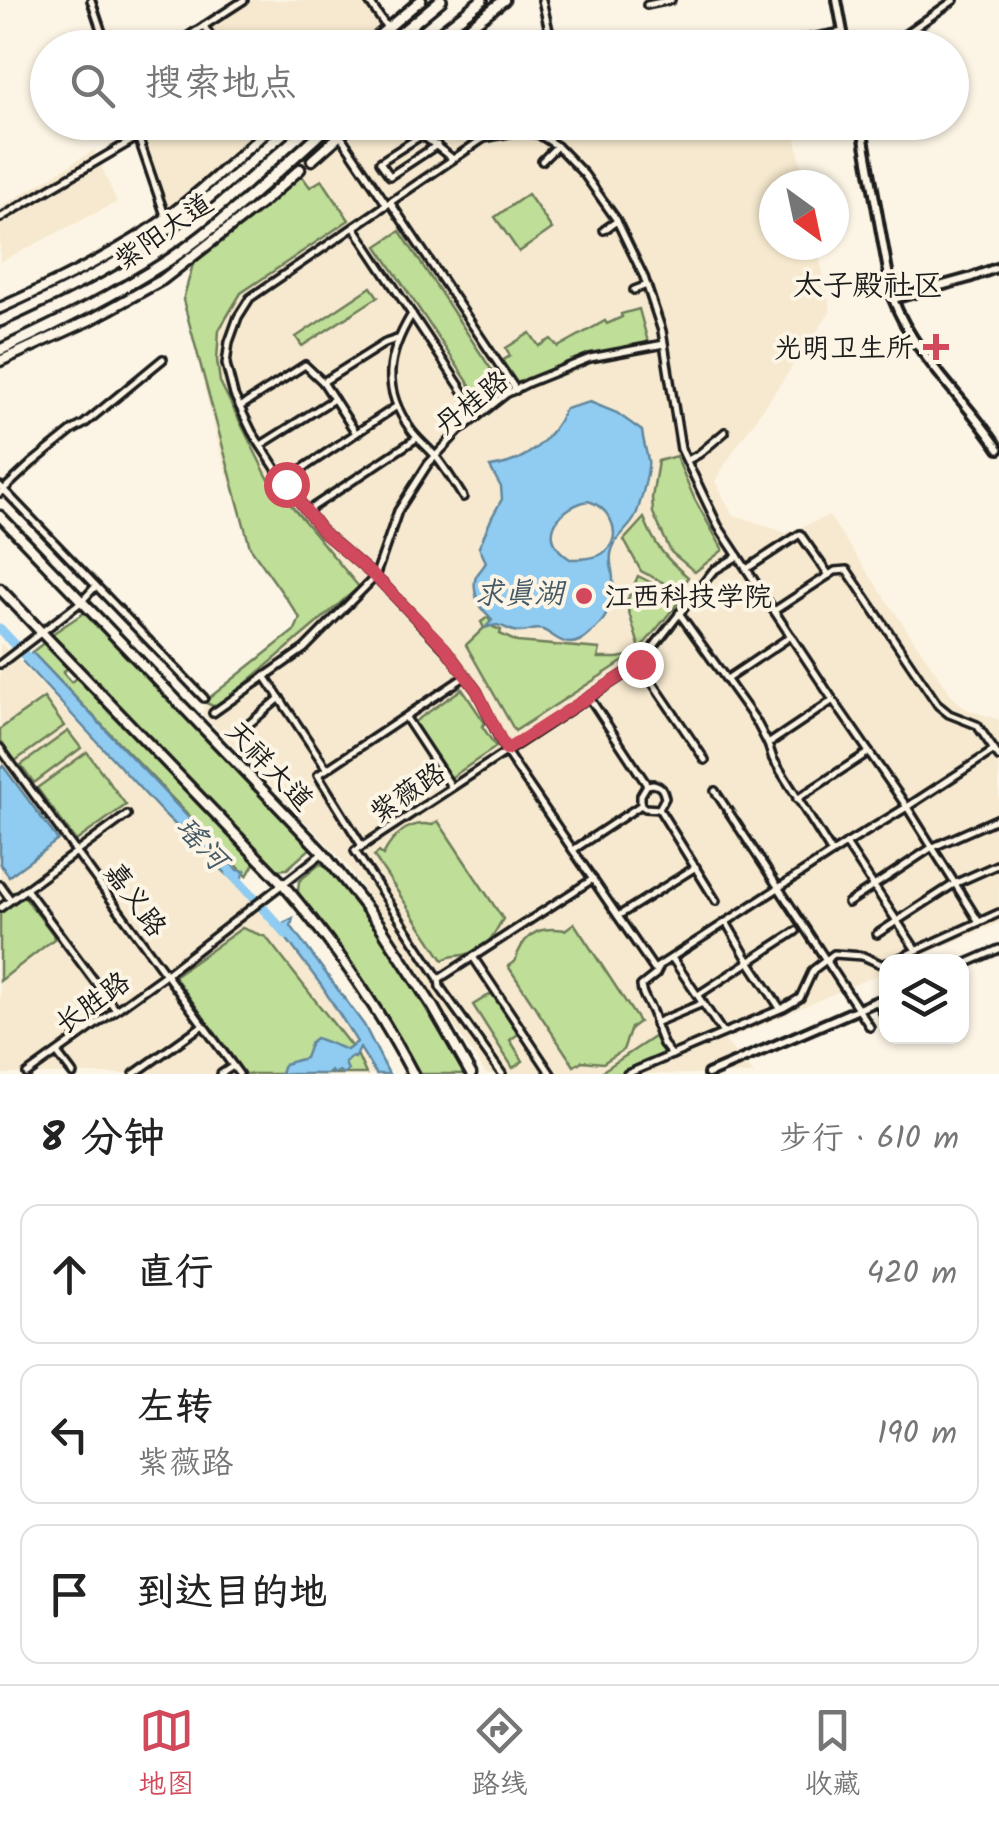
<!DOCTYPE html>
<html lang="zh">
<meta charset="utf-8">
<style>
:root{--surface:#fff;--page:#f2f2f2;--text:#222;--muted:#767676;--line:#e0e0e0;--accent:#d1495b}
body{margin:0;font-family:Kalam,"LXGW WenKai TC",sans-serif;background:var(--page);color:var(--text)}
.controls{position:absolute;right:30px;bottom:30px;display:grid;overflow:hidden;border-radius:20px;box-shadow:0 2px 8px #0004}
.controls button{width:90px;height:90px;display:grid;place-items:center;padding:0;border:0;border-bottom:2px solid var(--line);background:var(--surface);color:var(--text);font:50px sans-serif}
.compass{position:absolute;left:759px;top:170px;width:90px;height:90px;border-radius:50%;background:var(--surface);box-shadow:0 2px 8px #0004;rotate:147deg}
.stop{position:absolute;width:30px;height:30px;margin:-22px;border:8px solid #d1495b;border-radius:50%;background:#fff}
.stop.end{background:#d1495b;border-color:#fff;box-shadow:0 2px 10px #0008}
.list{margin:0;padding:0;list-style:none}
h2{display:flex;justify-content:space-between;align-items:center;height:130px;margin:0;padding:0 40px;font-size:42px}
h2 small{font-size:32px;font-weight:400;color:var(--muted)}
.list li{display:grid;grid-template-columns:65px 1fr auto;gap:30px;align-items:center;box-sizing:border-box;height:140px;margin:0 20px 20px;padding:0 20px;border:2px solid var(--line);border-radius:20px}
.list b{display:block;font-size:38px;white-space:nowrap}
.list p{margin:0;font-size:32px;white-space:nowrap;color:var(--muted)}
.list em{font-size:32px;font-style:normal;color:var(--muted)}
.icon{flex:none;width:55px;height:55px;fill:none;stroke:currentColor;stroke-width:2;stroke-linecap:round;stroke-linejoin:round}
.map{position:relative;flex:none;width:999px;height:1074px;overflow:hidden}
.search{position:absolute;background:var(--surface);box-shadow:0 2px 8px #0004;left:30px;right:30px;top:30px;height:110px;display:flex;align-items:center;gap:25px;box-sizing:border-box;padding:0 35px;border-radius:55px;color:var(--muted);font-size:38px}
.sheet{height:610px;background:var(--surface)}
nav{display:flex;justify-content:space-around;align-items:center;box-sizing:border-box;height:140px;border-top:2px solid var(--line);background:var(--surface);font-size:28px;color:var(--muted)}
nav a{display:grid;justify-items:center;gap:5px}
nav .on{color:var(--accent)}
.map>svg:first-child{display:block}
</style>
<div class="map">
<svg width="999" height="1074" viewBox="0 0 999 1074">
<rect width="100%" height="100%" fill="#fcf5e5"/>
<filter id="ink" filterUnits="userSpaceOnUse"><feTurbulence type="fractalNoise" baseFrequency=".01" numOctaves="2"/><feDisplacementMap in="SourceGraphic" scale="20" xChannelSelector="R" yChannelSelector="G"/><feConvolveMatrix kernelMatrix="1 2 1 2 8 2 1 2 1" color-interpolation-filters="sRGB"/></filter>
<g filter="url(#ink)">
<g fill="#f6e9cf">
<path d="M251 0H365L383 26 358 47H221L211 31 212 26Z"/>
<path d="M263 122 267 128 167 212 137 123Z"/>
<path d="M335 123H793L805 185H774V245H817L831 311 735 449 715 481 732 514 786 533 829 516 955 700 967 709 999 720V923L909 961 886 962V971L725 1041 754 1074H486L347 865 203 714 204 702 295 630 300 618 250 547 219 448 183 300 194 248Z"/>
<path d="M94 150 117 202 0 262V208Z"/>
<path d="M0 643 23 665 159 811 225 873 282 935 323 990 374 1074H0Z"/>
</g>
<g fill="#bfde97" stroke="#6e7d5a" stroke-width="2.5">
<path d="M296 168 310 187 322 180 349 220 241 293 219 330 217 360 220 382 267 476 359 587 217 708 204 702 295 630 300 618 250 547 183 300 197 250 292 169Z"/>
<path d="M528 194 552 229 519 252 495 217Z"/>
<path d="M400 231 506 392 484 406 377 246Z"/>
<path d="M371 287 378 297 302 346 296 337Z"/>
<path d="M639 309 648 342C599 354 562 362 517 386L500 362 510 356 506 348 530 333 539 346 551 339 558 347 605 321 607 324 622 317 621 314Z"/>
<path d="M676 456 695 500 723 550 695 572 671 552 653 513 652 498 658 461Z"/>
<path d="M644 518C655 546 665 558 688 577L677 593 666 584 641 571 624 540Z"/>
<path d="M638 576 664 589 678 603 640 649 626 603Z"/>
<path d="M85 612 312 847 287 869 274 870 49 636Z"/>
<path d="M488 617 493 627 501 630 500 634 517 642 600 649 598 658H617L633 655 515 731 466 645 484 628 481 622Z"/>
<path d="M45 642 69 666 63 673 71 682 79 676 255 862 247 876 32 652Z"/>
<path d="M462 689 485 723 482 726 496 747 449 779 414 722Z"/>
<path d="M44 698 64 726 15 761 0 739V729Z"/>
<path d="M68 731 81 748 34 783 21 765Z"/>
<path d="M87 752 126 805 76 841 37 788Z"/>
<path d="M438 821 503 919C493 934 489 949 468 954 458 957 452 954 443 960L374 856 379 852 383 855C393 836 409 820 432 825Z"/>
<path d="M320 864 327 866 378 929 465 1074H418L385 1014 298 892 299 881Z"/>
<path d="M21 896 25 898 53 934 54 939 0 981V911Z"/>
<path d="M574 923 639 1022 631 1028 623 1050 603 1063 582 1061 574 1066 508 966C520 958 513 965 518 953 528 930 543 927 565 930Z"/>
<path d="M242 928 266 937 357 1054 366 1074H245L174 976Z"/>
<path d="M494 992 521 1032 510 1040 523 1061 513 1068 473 1005Z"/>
<path d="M654 1037 666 1054 625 1074H598Z"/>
</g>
<g fill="#90ccf1" stroke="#62869c" stroke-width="2.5" fill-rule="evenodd">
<path d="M590 402 617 413 642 431C643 440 646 450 648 460 650 469 639 510 634 519 627 531 616 536 612 550 608 561 613 568 613 580 614 602 608 620 590 633 585 638 577 643 570 643 559 643 551 633 543 630 534 627 530 632 521 632 505 632 503 620 485 628L492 620C489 615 485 612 481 608 476 601 472 582 477 575 480 570 484 567 486 562L479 547 492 517 502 499 501 487 490 467C525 463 551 441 565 409ZM587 501C609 505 626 538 603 553 594 559 581 559 570 559 537 538 556 509 587 501Z"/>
<path d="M32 652 238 870 245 871 238 885 160 810 27 666 23 662Z"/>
<path d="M3 766 58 840 9 876 0 864V769Z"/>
<path d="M293 918 291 926 364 1025 389 1074H376L360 1048 355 1058 351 1057 345 1063 348 1070 343 1074 339 1071 333 1074 331 1071 327 1074H281L284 1064 305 1058 311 1042 316 1038 347 1050 357 1042 321 985 277 926Z"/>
</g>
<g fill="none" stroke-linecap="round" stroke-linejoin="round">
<g stroke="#90ccf1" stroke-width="10">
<path d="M0 629 34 665"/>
<path d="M231 873 287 935"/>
</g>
<g stroke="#1c1c1c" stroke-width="12">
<g id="minor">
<path d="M91 0 107 48"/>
<path d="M368 0 394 38"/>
<path d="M542 0 553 48"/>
<path d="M647 5 671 0"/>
<path d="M204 26 218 48"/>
<path d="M170 48 244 0"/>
<path d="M759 48 843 32"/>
<path d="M886 48 954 0"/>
<path d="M133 122 169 227"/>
<path d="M415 122 422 135 453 159"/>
<path d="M330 127 340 135 387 205"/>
<path d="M518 131 538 134 557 146 584 174 616 219 644 277 662 331 681 449 718 526 833 700 907 807 846 844 654 969 506 752 477 691 447 651 382 583 323 532 286 484 252 432 234 395 226 364 229 342 238 317 250 298 484 138Z"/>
<path d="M422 135 380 162 390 176 437 145"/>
<path d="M542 161 557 146"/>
<path d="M390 202 516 390"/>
<path d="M0 218 138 137"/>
<path d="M354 227 479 415"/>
<path d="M604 230 617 221"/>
<path d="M634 290 647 285"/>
<path d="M412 314C387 355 381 389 411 430 418 440 429 448 437 458 447 471 455 484 463 497"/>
<path d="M240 407 305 365 323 382"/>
<path d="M356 433 323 382 385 343 397 339"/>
<path d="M261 445 334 399"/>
<path d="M688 460 699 454 725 432"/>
<path d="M284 481 397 406"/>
<path d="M0 486 204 698"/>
<path d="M0 493 32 463 73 430 84 424 163 359"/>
<path d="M307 511 417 438"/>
<path d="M748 568 800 534 829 575"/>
<path d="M774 611 835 571 847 570 938 705 949 714 977 725 999 757"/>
<path d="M679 613 756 721 768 744 773 759 832 853"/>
<path d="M0 664 81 602 96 586"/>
<path d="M640 664 705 760"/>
<path d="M265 676 327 769"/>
<path d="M727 679 791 636"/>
<path d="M589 697 647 785"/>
<path d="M213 713 304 649 375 577 398 511 428 464 459 431 506 394 528 383 590 358 664 344"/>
<path d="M406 718 451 786"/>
<path d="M243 729 280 698"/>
<path d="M768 744 832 701"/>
<path d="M0 748 239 1074"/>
<path d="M653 784C662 786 663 790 665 798L659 809 645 808 641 805V795L647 785Z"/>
<path d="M715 791 870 1027"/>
<path d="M797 799 869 752"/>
<path d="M659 809 716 901"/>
<path d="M846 844 916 950"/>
<path d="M362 846 318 775 466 676"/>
<path d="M573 850 641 805"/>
<path d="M593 879 439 979 355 851 640 664 713 571 738 556"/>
<path d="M0 885 10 899"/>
<path d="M26 889 116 1010"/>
<path d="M848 903 931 848 999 818"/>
<path d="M0 908 127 815"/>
<path d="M618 916 696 867"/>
<path d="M726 922 747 958 780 1008"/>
<path d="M979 922 907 807 993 751"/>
<path d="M877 934 954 884 999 864"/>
<path d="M473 957 551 1074"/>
<path d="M672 958 723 1033"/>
<path d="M891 962 999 913"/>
<path d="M962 965 999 949"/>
<path d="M439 979 440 987 502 1074"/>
<path d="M698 995 796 931"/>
<path d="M886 997 877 1001 886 1018"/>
<path d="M655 1023C655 1009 642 1000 641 986L656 974 659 968"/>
<path d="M57 1053 73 1074"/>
<path d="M672 1055 663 1044 655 1023 703 1003"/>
<path d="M27 1074 166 974 323 853"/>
<path d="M134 1074 203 1025"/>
<path d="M221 1074 233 1066"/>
<path d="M627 1074 783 1008 800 998 813 970 834 954 863 956 883 965 886 963"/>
</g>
</g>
<g stroke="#1c1c1c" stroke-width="14">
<g id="tertiary">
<path d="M893 299 969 278 999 267"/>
<path d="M708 1074 877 1001"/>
</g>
</g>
<g stroke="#1c1c1c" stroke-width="14">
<g id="secondary">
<path d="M837 0 846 48"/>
<path d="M861 122 893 299C915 357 965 398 999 449"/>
</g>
</g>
<g stroke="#1c1c1c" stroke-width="15">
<g id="primary">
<path d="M364 48 421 0"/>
<path d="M442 48 504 0"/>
<path d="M312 160 355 122"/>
<path d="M0 308C52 285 104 260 152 228 197 197 236 158 277 122"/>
<path d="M0 361 92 319 162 280 264 201 300 169"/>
<path d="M0 516 323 853 379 924 433 1007 471 1074"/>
<path d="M0 589 282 883C332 942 377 1005 413 1074"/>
</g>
</g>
<g stroke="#1c1c1c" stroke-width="16">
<g id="trunk">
<path d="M383 48 441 0"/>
<path d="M421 48 482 0"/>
<path d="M0 321C49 299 99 275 145 245 199 210 247 164 296 122"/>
<path d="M0 350C58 323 115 295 169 260 228 220 280 169 333 122"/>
</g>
</g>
<use href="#minor" stroke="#fcf5e5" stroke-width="5"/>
<use href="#tertiary" stroke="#fcf5e5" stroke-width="6"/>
<use href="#secondary" stroke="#fcf5e5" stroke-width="6"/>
<use href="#primary" stroke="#fcf5e5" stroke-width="8"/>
<use href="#trunk" stroke="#fcf5e5" stroke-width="9"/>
</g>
</g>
<g fill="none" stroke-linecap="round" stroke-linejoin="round" filter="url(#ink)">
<path stroke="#d1495b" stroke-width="12" d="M286 484 323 532 382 583 445 648 477 691 506 750 640 664"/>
</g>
<g fill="#d1495b" stroke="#fcf5e5" stroke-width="4">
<path d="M931 332h10v10h10v10h-10v10h-10v-10h-10v-10h10z"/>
<circle cx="584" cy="596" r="10"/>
</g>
<g text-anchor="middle" stroke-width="8" stroke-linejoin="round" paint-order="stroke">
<g font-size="28" fill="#1c1c1c" stroke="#fcf5e5">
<text transform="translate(163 231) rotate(-35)" y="10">紫阳大道</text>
<text transform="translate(471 402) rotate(-38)" y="10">丹桂路</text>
<text transform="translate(270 765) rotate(46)" y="10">天祥大道</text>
<text transform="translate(407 792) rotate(-34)" y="10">紫薇路</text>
<text transform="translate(136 899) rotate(54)" y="10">嘉义路</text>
<text transform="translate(92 1002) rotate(-36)" y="10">长胜路</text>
</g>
<g font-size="28" fill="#1c1c1c" stroke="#fcf5e5" text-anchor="end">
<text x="914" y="357">光明卫生所</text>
<text x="604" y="606" text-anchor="start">江西科技学院</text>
</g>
<g font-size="30" fill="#1c1c1c" stroke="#fcf5e5">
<text x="868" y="295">太子殿社区</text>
</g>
<g font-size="30" font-style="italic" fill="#455a67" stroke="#fcf5e5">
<text x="519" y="603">求真湖</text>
<text transform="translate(202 843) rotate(47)" y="10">瑶河</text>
</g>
</g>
</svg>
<div class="controls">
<button><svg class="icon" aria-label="layers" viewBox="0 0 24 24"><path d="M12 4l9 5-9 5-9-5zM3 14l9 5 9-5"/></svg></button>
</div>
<svg class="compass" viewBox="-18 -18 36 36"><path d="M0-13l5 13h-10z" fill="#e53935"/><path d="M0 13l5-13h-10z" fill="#767676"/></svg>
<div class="stop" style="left:286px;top:484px"></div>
<div class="stop end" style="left:640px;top:664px"></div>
<div class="search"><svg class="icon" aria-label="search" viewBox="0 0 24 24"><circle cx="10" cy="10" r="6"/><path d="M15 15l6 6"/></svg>搜索地点</div>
</div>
<section class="sheet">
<h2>8 分钟<small>步行 · 610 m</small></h2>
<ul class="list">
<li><svg class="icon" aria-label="ahead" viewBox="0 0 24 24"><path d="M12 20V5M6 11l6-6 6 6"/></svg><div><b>直行</b></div><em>420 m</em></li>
<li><svg class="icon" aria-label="left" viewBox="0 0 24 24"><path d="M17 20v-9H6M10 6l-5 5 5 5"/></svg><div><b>左转</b><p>紫薇路</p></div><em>190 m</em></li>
<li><svg class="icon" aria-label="arrive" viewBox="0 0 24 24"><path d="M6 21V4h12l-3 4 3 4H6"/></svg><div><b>到达目的地</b></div></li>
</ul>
</section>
<nav>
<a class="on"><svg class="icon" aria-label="map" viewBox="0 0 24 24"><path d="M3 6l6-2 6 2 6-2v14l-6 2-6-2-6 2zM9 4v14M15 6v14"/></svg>地图</a>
<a><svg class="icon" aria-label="directions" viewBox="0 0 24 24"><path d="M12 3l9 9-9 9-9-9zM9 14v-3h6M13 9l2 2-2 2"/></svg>路线</a>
<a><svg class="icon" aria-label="saved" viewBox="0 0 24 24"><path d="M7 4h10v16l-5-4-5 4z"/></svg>收藏</a>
</nav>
